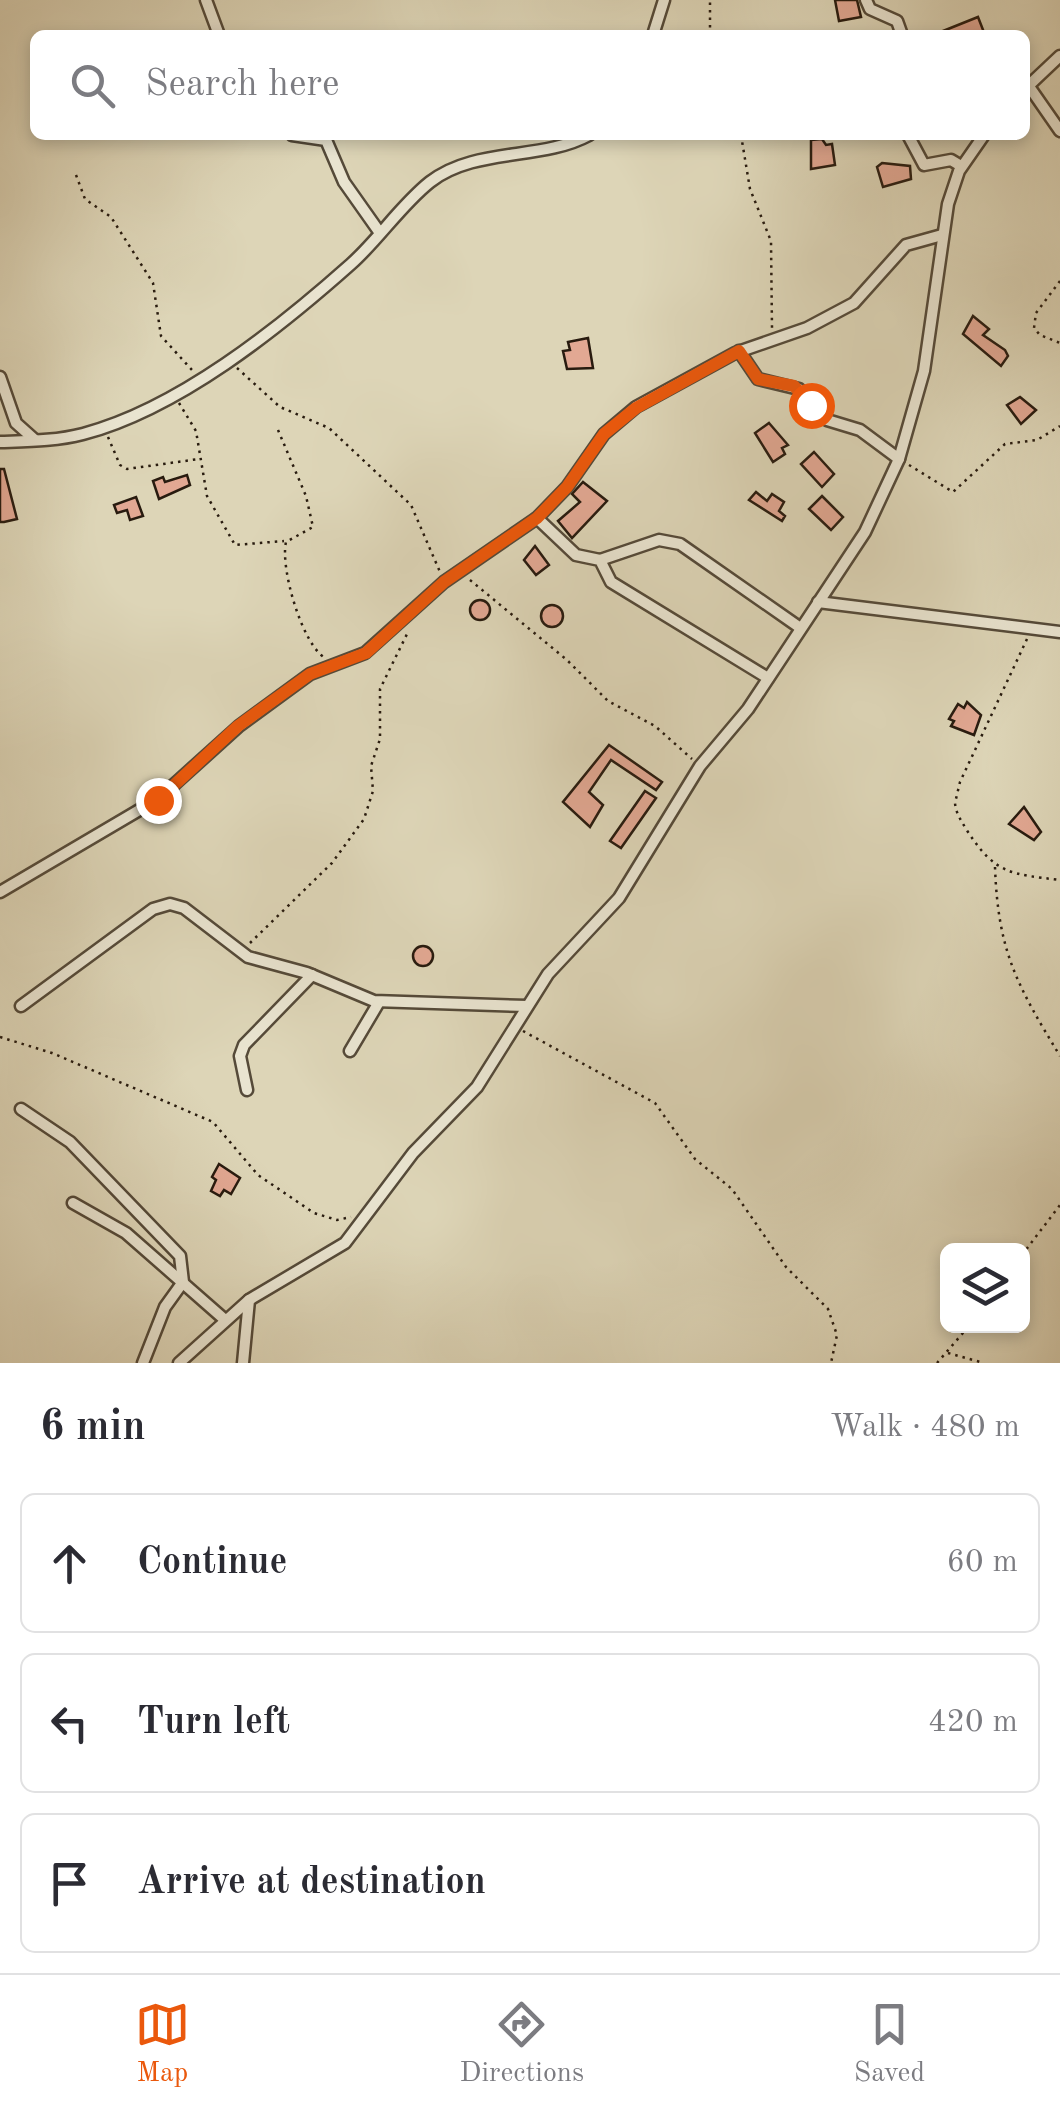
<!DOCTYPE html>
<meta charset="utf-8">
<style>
:root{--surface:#fff;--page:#f2f2f3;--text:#2b2b33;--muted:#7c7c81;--line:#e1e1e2;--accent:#ea580c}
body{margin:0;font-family:"Old Standard TT",serif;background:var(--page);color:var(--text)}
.controls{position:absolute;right:30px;bottom:30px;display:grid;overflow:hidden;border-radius:15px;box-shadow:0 5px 15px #0003}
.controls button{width:90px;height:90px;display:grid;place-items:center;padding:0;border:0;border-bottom:2px solid var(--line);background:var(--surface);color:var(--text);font:50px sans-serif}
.stop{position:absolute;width:30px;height:30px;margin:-22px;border:8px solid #ea580c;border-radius:50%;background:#fff}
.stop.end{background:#ea580c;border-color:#fff;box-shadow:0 2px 10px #0008}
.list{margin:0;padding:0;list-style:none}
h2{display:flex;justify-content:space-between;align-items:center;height:130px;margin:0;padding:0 40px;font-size:42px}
h2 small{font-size:32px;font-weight:400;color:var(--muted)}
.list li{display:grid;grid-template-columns:65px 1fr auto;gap:30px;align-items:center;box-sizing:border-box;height:140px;margin:0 20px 20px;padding:0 20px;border:2px solid var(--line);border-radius:15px}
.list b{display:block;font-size:38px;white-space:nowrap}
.list em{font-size:32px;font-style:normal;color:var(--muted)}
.icon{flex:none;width:55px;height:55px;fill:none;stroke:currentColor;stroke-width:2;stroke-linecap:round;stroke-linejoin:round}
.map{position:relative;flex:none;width:1060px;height:1363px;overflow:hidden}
.search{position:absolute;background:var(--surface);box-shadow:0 5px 15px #0003;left:30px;right:30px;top:30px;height:110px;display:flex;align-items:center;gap:25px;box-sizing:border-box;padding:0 35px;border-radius:15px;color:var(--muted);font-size:38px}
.sheet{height:610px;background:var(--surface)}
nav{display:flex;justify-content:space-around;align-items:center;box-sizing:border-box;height:140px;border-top:2px solid var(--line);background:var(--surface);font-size:28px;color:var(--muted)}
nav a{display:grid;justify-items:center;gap:5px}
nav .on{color:var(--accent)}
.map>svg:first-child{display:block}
</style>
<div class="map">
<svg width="1060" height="1363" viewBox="0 0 1060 1363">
<rect width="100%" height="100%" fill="#ddd5b7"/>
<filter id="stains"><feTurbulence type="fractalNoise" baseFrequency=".002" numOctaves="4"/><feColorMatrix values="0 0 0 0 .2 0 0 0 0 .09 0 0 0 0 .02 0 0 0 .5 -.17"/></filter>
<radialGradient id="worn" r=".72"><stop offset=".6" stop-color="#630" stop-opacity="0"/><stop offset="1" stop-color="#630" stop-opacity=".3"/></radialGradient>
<g fill="#e2a893" stroke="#281b0f" stroke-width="2.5">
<path d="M835 0H857L861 17 839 21Z"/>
<path d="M978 17 985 35H933Z"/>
<path d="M822 139 826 145 832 144 835 165 811 169V140Z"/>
<path d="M882 163 910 166 911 179 883 187 877 167Z"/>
<path d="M973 316 989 329 983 335 1005 350 1008 356 1001 366 963 334Z"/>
<path d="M588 338 593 368 567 369 563 351 570 350 568 342Z"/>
<path d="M1020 397 1036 410 1021 424 1007 405Z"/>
<path d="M769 423 788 445 782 448 785 454 773 462 755 433Z"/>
<path d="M814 452 834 474 822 487 801 464Z"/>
<path d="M0 469H4L17 519 4 522H0Z"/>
<path d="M187 475 190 485 159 499 153 481 163 477 165 482Z"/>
<path d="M583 482 607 501 572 538 558 521 580 502 572 494Z"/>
<path d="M756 492 767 501 772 494 784 502 779 511 785 516 782 521 749 500Z"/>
<path d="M822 496 843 517 831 530 809 509Z"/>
<path d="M136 497 143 516 130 520 127 510 117 513 114 505Z"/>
<path d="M535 546 549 565 536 575 524 560Z"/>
<circle cx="480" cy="610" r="10"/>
<circle cx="552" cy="616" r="11"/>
<path d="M967 702 981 715 974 735 951 726 954 721 949 719 958 704 964 708Z"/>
<path d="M609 745 662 782 656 790 611 760 589 792 603 805 590 827 563 802Z"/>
<path d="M645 791 656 798 621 848 610 841Z"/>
<path d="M1024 807 1041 832 1034 840 1009 824Z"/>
<circle cx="423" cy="956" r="10"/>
<path d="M219 1164 240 1178 231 1194 224 1190 220 1196 211 1191 216 1180 212 1177Z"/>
</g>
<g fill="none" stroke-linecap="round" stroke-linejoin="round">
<g stroke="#554a39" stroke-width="15">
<g id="street">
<path d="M206 0 219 35"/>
<path d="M866 0 870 9 897 21 902 35"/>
<path d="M653 35 664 0"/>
<path d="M1028 85 1060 131"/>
<path d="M1026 88 1060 56"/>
<path d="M292 135 326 140 344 182 380 233"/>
<path d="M908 135 924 165 951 160 961 166"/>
<path d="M739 351 758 379 799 389 827 420 860 430 899 459"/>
<path d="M0 377 16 423 35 440"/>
<path d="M0 442C28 441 56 441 83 434 178 409 278 329 351 264 379 239 401 205 430 182 475 147 541 161 589 135"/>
<path d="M537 518 576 555 600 560 611 582 768 678"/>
<path d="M600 560 659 540 680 544 799 627"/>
<path d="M818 602 1060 632"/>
<path d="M0 892 158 799 239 726 310 674 365 653 444 582 537 518 567 487 604 434 636 407 735 353 807 328 854 303 906 245 942 235"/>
<path d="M21 1006 153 909 170 904 184 908 248 957 307 973 374 1001 527 1006"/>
<path d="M350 1051 379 1002"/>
<path d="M247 1090 240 1056 244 1045 312 975"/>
<path d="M21 1109 70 1142 180 1256 183 1282 165 1307 143 1363"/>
<path d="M73 1203 126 1233 224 1319"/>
<path d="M179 1363 249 1300 345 1243 413 1153 477 1087 548 974 619 898 700 766 748 709 865 532 899 459 924 371 948 204 959 171 984 135"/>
<path d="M243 1363 249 1300"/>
</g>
</g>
<g stroke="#281b0f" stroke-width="2.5" stroke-dasharray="2.5 5" stroke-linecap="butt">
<path d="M710 35V0"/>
<path d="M741 135 750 189 771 241 772 328"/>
<path d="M76 175 85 199 111 217 153 283 161 336 192 370"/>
<path d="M1060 281 1036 313 1034 328 1040 335 1060 343"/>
<path d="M237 368 280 407 329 428 411 505 440 572"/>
<path d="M179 403 196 431 207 496 235 545 284 541"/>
<path d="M278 430 306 496 313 527 286 542C280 568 302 644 325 658"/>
<path d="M108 437 120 465 127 469 199 459"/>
<path d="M909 465 953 492 1005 444 1037 440 1060 426"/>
<path d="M470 580 567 660 608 701 655 726 692 759"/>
<path d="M1027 639 960 782 955 803C956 814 962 822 968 832 996 875 1012 874 1060 880"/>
<path d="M995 867C998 952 1017 985 1060 1056"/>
<path d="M250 943 332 863 364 819 373 791 371 766 380 739V689L408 632"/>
<path d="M523 1031 655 1103 695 1159 732 1189 786 1267 828 1309 837 1335 831 1363"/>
<path d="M0 1037 52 1053 213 1122 258 1175 314 1213 337 1220 351 1217"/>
<path d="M1022 1255 1060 1205"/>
<path d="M948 1353 984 1363"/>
<path d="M937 1363 969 1326"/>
</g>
<use href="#street" stroke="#e9e4d0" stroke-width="10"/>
</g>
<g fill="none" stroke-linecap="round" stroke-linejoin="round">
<path stroke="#ea580c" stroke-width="12" d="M158 800 238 726 310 674 366 653 444 582 537 518 567 487 604 434 636 408 739 351 758 379 794 386 811 405"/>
</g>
<rect width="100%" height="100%" filter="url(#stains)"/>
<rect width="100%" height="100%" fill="url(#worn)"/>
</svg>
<div class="controls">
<button><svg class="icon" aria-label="layers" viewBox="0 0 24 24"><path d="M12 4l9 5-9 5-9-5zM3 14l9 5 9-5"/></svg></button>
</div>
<div class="stop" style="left:811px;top:405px"></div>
<div class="stop end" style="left:158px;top:800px"></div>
<div class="search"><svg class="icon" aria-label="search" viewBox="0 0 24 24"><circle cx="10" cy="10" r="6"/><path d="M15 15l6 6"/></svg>Search here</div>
</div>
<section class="sheet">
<h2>6 min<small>Walk · 480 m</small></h2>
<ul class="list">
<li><svg class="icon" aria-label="ahead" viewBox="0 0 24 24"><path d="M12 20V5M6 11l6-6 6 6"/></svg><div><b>Continue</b></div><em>60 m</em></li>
<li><svg class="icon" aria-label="left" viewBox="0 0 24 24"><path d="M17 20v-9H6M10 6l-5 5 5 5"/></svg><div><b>Turn left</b></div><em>420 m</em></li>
<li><svg class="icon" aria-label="arrive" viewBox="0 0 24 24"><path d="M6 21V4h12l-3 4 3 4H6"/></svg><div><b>Arrive at destination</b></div></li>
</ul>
</section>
<nav>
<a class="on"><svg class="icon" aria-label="map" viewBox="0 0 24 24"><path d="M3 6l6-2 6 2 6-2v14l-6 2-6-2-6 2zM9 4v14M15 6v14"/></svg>Map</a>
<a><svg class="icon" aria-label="directions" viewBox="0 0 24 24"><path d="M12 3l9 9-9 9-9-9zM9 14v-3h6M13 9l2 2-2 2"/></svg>Directions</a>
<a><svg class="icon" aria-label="saved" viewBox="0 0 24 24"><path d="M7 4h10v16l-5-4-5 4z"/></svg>Saved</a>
</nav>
